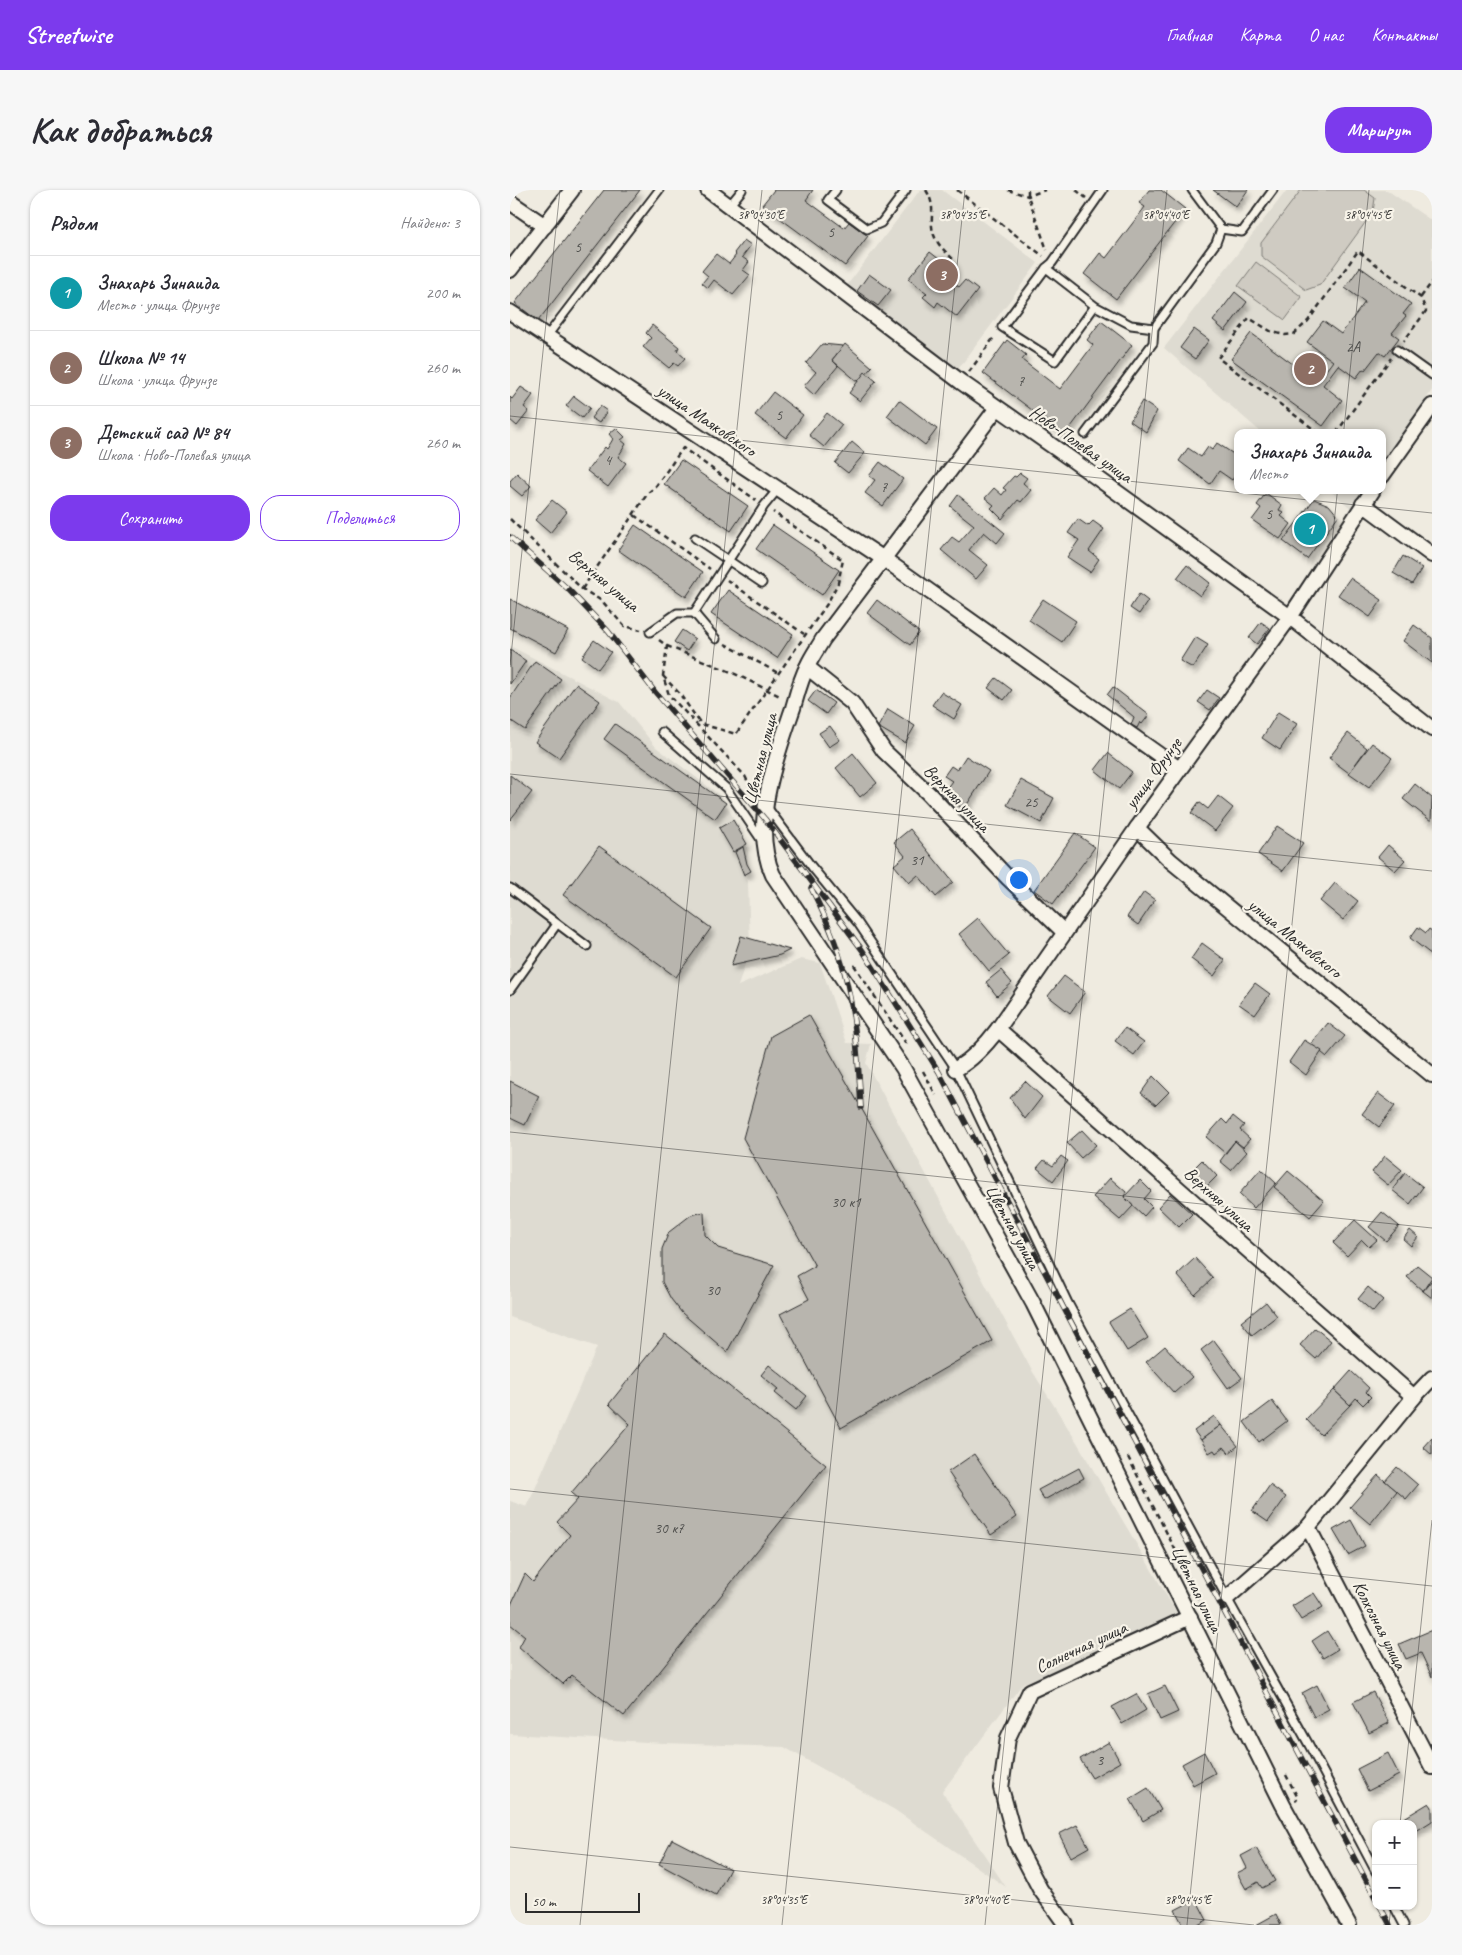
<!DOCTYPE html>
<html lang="ru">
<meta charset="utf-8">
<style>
:root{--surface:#fff;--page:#f7f7f7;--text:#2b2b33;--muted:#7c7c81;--line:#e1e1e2;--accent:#7c3aed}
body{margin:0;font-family:Caveat,sans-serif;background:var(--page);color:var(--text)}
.controls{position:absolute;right:15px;bottom:15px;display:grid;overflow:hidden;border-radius:10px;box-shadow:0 1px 4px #0004}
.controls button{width:45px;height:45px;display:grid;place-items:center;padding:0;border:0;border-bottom:1px solid var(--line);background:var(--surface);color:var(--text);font:25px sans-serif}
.scale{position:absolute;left:15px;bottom:12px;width:115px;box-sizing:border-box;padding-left:5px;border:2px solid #2b2b2b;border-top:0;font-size:14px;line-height:18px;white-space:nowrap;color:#2b2b2b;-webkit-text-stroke:4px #f7f3e8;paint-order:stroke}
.you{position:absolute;left:508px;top:689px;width:18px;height:18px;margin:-12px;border:4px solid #fff;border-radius:50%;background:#1a73e8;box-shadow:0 0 0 8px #1a73e833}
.badge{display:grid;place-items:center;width:32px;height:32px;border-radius:50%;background:var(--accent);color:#fff;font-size:16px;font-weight:700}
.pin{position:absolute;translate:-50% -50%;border:2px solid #fff;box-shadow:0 1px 5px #0006}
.popup{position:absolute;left:724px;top:239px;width:152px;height:65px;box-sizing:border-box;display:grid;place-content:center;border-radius:10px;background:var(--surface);filter:drop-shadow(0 1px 4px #0005);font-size:16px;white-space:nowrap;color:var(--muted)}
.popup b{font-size:19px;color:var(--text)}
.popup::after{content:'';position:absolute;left:50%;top:100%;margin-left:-10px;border:10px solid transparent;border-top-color:var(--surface)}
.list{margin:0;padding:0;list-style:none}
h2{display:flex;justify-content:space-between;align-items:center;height:65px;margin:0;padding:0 20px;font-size:21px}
h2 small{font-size:16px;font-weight:400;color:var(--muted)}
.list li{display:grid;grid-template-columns:32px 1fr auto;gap:15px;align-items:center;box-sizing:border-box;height:75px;padding:0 20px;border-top:1px solid var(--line)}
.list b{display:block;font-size:19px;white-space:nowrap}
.list p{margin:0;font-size:16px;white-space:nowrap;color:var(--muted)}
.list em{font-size:16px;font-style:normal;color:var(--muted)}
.actions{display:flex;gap:10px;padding:15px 20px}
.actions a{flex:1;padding:11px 0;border:1px solid var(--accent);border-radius:20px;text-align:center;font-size:18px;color:var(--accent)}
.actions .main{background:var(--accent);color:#fff}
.map{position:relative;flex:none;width:922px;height:1735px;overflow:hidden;border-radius:20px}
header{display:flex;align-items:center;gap:30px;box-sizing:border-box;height:70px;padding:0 25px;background:var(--accent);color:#fff}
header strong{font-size:24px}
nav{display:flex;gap:28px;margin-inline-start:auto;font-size:18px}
.intro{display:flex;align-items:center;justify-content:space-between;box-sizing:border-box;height:120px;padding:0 30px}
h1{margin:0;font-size:35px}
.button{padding:12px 22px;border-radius:20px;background:var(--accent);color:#fff;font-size:18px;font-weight:700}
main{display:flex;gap:30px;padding:0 30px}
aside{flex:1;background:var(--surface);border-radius:20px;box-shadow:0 1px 4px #0004}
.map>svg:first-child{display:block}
</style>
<header>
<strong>Streetwise</strong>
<nav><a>Главная</a><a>Карта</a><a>О нас</a><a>Контакты</a></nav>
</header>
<div class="intro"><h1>Как добраться</h1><a class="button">Маршрут</a></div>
<main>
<aside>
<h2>Рядом<small>Найдено: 3</small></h2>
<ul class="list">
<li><span class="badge" style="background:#0f9aa8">1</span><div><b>Знахарь Зинаида</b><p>Место · улица Фрунзе</p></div><em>200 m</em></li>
<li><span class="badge" style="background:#8d6e63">2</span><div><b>Школа № 14</b><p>Школа · улица Фрунзе</p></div><em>260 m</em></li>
<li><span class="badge" style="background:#8d6e63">3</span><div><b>Детский сад № 84</b><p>Школа · Ново-Полевая улица</p></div><em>260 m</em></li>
</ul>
<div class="actions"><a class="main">Сохранить</a><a>Поделиться</a></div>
</aside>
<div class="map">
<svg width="922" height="1735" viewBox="0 0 922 1735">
<defs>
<filter id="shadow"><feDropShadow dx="3" dy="5" stdDeviation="2.5" flood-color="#0004"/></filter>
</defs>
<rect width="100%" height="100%" fill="#efebe0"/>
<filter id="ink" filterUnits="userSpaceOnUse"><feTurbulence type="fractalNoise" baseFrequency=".02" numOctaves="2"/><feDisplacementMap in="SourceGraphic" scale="10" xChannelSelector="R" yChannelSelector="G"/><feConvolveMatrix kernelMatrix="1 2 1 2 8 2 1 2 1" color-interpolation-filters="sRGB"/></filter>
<g filter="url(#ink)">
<g fill="#dedbd1">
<path d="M410 0H432L528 73 449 178 440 179 335 98Z"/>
<path d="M777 0H877L922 31V200L873 274 872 243H752L654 158Z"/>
<path d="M819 300H855L843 320Z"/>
<path d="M0 456 109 512 146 557 212 607 235 649 238 662 237 674 241 681 234 685 238 691 240 759 228 796 291 769 310 773 337 853 361 854 356 873 521 1179 568 1254 668 1425 556 1477 513 1493 432 1602 496 1697 385 1620 274 1557 154 1553 0 1544V1311L17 1317 87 1157 0 1127Z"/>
</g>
<g fill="#cfcbc2" stroke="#7d7b76">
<path d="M791 0H854L865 8 863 22 810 95 796 100 751 66V53Z"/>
<path d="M746 72 792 107 775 130 728 96Z"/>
</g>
<g fill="#b8b5ae" stroke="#2b2b2b" filter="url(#shadow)">
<path d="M94 0H130L28 131 5 113Z"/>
<path d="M264 0H303L296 10 334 38 339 32 358 46 335 76 252 15Z"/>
<path d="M639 0H651L675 19 606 109 574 84 590 63 596 68 635 17 629 13Z"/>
<path d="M703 0H738L726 17Z"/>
<path d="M234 50 241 55 232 67 239 72 233 80 240 85 223 105 204 90 198 98 192 93 198 86 192 81 206 64 219 74 226 65 224 63Z"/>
<path d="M420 62 434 73 428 81 449 97 455 90 468 100 447 127 428 112 425 117 413 107 417 103 398 89Z"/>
<path d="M850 77 901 114 893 124 896 126 882 143 889 148 875 166 869 162 855 180 853 179 846 188 828 175 813 195 832 210 813 236 721 169 741 143 807 192 823 171 797 152 813 131 831 144 855 112 835 98Z"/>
<path d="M359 84 381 100 368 116 347 101Z"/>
<path d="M725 102 737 112 715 141 703 131Z"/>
<path d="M591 131 622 155 555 245 473 183 497 150 516 165 512 170 550 199 583 155 577 150Z"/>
<path d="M142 135 169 157 167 161 175 168 168 176 164 173 159 178 133 157 141 148 136 143Z"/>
<path d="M684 139 699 150 685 169 670 158Z"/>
<path d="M312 154 333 156 322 170 328 176 304 205 294 196 306 182 296 173Z"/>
<path d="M335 154 362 177 348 192 322 170Z"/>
<path d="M355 182 366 191 350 211 339 203Z"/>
<path d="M11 197 23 205 14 217 19 221 7 236 0 230V207L2 209Z"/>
<path d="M263 202 293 225 276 248 245 225Z"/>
<path d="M64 206 80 218 72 228 56 216Z"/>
<path d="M389 210 427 239 415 255 377 226Z"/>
<path d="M632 211 647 221 636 242 620 231Z"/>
<path d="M90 216 97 221 89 233 81 228Z"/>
<path d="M317 223 332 235 314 257 299 245Z"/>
<path d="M106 238 115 247 111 250 116 254 108 267 116 273 98 297 77 281 95 257 97 259 103 249 99 244Z"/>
<path d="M342 252 355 263 338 283 325 273Z"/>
<path d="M707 253 728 267V282L722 290 709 281 700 294 669 271 678 258 691 267 698 257 702 260Z"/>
<path d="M171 270 238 316 221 341 154 294Z"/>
<path d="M370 272 393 289 373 316 355 303 365 290 359 286Z"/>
<path d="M7 283 21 296 12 306 0 296V291Z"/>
<path d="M510 283 517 288 513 293 521 300 511 312 508 310 492 329 481 318 484 315 475 308 484 298 492 305 496 300 493 298 504 286 506 287Z"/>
<path d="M756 303 772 315 769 320 774 323 771 326 781 334 770 349 742 330 751 318 747 315Z"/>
<path d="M448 305 495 343 487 353 474 342 459 360 478 375 466 389 431 360 442 347 449 352 464 335 440 316Z"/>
<path d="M804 309 819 315 828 326 797 369 773 351Z"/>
<path d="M42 310 57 322 40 343 25 330Z"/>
<path d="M568 329 578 336 583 331 594 339 579 361 589 369 580 382 557 367 569 350 558 343Z"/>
<path d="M125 335 193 382 176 407 108 360Z"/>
<path d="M263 335 329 380 312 405 246 359Z"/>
<path d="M893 366 912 378 902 394 883 383Z"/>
<path d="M677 375 700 393 690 406 667 388Z"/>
<path d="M840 388 872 410 860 427 828 405Z"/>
<path d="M218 400 283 444 267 468 201 424Z"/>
<path d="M629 404 638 411 629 424 620 418Z"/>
<path d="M0 409 58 440 46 462 0 438Z"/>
<path d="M533 409 566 431 552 452 519 430Z"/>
<path d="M367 410 409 442 400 455 357 423Z"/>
<path d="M751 432 760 438 747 454 739 448Z"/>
<path d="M904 435 922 448V473L893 451Z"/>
<path d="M172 440 185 449 177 461 164 452Z"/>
<path d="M685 447 698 455 683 478 670 471Z"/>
<path d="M84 450 101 462 88 479 72 467Z"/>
<path d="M0 460 16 471 0 494Z"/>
<path d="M25 471 51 489 15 540 0 530V508Z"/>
<path d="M486 488 502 500 494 510 478 498Z"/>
<path d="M66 494 90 511 49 568 25 552Z"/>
<path d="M603 497 639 525 632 534 630 532 627 538 621 535 624 527 597 505Z"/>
<path d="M306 500 324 513 316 524 298 511Z"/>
<path d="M697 500 709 508 700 520 688 512Z"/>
<path d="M431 502 452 515 444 529 422 515Z"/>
<path d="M378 519 405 536 395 553 368 537Z"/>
<path d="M768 522 787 534 770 560 752 548Z"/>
<path d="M105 534 216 613 205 629 94 549Z"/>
<path d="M320 536 330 550 319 557 309 543Z"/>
<path d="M838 543 857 558 839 583 819 568Z"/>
<path d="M862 553 882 568 859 597 839 583Z"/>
<path d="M343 563 367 593 350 607 326 578Z"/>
<path d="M598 563 622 582 609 599 585 580Z"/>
<path d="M456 566 479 581 454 619 428 603 431 598 435 600 442 591 434 586 441 576 447 580Z"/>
<path d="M0 585 22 602 0 630Z"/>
<path d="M511 590 544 608 531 633 497 615Z"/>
<path d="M905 594 922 608 921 631 893 609Z"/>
<path d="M708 606 723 618 705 641 681 623 689 612 698 619Z"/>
<path d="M223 630 237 654 223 662 209 638Z"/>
<path d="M767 636 793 653 773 681 748 664Z"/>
<path d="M400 639 443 692 426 707 408 685 399 693 384 675 395 666 384 652Z"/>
<path d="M565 643 585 657 543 714 524 700Z"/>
<path d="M878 655 895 670 885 681 868 667Z"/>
<path d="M89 656 201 738 166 787 53 705Z"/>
<path d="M233 657 237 674 241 681 234 685 225 662Z"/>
<path d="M825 693 848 711 833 730 810 711Z"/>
<path d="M634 702 645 710 628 735 617 727Z"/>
<path d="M468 728 499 765 479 781 449 744Z"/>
<path d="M908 737 916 743 919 739 922 741V765L900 748Z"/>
<path d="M231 746 280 760 270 765 221 776Z"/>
<path d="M692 753 715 770 704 786 681 769Z"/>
<path d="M491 780 502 793 487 806 476 792Z"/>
<path d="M554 786 575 802 560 823 538 806Z"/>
<path d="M745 793 760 804 745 825 729 814Z"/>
<path d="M299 825 482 1151 331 1238 270 1124 299 1109 287 1086 305 1076 233 948 261 846Z"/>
<path d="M818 833 835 846 817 867 801 854Z"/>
<path d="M615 838 634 852 624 865 605 851Z"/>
<path d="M794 850 812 861 796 885 779 872Z"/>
<path d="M643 886 659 902 646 915 631 903Z"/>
<path d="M0 891 29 906 15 935 0 928Z"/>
<path d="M515 891 532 907 515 929 500 908Z"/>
<path d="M868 903 885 916 869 937 852 924Z"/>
<path d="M723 926 734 935 730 940 740 949 733 957 725 951 715 963 696 947 712 929 717 934Z"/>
<path d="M572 940 586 955 571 968 557 953Z"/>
<path d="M725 951 737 962 721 980 710 971Z"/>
<path d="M551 966 558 971 543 991 527 978 534 970 543 976Z"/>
<path d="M875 966 892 980 878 995 862 982Z"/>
<path d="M692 970 707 986 696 997 681 981Z"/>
<path d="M751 979 766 993 744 1018 729 1004Z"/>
<path d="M778 981 814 1011 800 1027 764 997Z"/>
<path d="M895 983 913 997 900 1014 882 1000Z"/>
<path d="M600 988 616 1002 614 1007 623 1016 610 1030 583 1007Z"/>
<path d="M630 990 641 1001 634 1009 642 1017 634 1026 614 1007Z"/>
<path d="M660 1004 682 1024 669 1037 648 1017Z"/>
<path d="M194 1022 195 1045 208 1058 264 1075 217 1162 172 1123 161 1109 152 1092V1059L159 1042 181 1025Z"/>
<path d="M872 1022 889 1036 876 1051 859 1037Z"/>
<path d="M845 1030 867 1050 859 1057 852 1050 837 1066 823 1053Z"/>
<path d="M900 1040 908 1047 901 1056 893 1049Z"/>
<path d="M685 1068 703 1088 685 1105 667 1085Z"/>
<path d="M907 1075 922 1087 913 1101 897 1087Z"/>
<path d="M922 1090V1108L913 1101Z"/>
<path d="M858 1097 873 1110 863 1122 848 1109Z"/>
<path d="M756 1112 767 1126 742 1145 731 1132Z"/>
<path d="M620 1119 638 1148 617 1161 599 1132Z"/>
<path d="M805 1138 821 1151 806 1169 790 1155Z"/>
<path d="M155 1144 316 1275 114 1526 62 1485 53 1494 9 1457 15 1446 0 1434V1417L15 1384 23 1392 60 1345 47 1332 68 1309 61 1303 120 1234 99 1214Z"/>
<path d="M704 1150 732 1188 718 1198 691 1160Z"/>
<path d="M655 1156 682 1187 664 1203 636 1172Z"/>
<path d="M259 1175 297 1206 286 1220 265 1203 268 1199 251 1185Z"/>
<path d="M841 1181 859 1198 856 1202 861 1207 853 1215 846 1208 840 1215 824 1200Z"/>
<path d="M824 1200 840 1215 811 1245 796 1229Z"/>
<path d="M762 1211 777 1231 749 1252 734 1232Z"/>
<path d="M704 1226 711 1235 691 1250 684 1241Z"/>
<path d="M711 1235 728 1256 719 1263 714 1257 706 1263 704 1260 699 1263 691 1250Z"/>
<path d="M922 1247V1265L913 1257Z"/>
<path d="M464 1264 507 1327 481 1345 438 1282Z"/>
<path d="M887 1277 908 1295 896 1309 875 1291Z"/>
<path d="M569 1278 574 1288 534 1310 528 1300Z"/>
<path d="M868 1285 887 1301 860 1334 840 1317Z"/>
<path d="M760 1295 776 1307 758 1332 742 1321Z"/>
<path d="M841 1330 855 1356 838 1365 823 1340Z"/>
<path d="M804 1403 813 1417 791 1430 782 1416Z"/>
<path d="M922 1440V1487L911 1463 896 1469 889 1454Z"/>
<path d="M817 1441 828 1459 813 1468 802 1451Z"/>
<path d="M807 1495 819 1519 804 1527 792 1503Z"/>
<path d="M655 1496 668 1522 650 1530 638 1504Z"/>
<path d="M863 1502 879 1533 859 1543 843 1512Z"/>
<path d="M626 1504 636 1520 612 1534 602 1517Z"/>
<path d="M599 1552 610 1572 582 1588 570 1569Z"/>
<path d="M694 1562 705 1583 683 1595 672 1574Z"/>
<path d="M878 1563 889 1585 858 1601 847 1579Z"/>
<path d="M638 1598 651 1620 633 1631 620 1609Z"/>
<path d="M919 1613 922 1617V1631L903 1643V1634H893L891 1630Z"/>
<path d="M567 1635 579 1657 561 1667 549 1644Z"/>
<path d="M162 1649 220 1679 206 1705 149 1674Z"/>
<path d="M746 1658 765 1691 752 1698 748 1692 736 1699 727 1683 737 1678 731 1666Z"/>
<path d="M686 1709 697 1730 688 1735H673L665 1720Z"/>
<path d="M766 1724 771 1735H746Z"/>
</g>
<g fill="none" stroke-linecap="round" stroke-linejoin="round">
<g stroke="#2b2b2b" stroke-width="11">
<g id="service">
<path d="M326 0 318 10 357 39 371 33 396 0"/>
<path d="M219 16 232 0"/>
<path d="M711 39 732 42 763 0"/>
<path d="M536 78 542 73 593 0"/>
<path d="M585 116 545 171 492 137 536 78 585 116 621 135 644 138"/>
<path d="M37 146 149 0"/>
<path d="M887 160 922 185"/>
<path d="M575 244 643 153 644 138 706 53 711 39 682 0"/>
<path d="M185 348 252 393"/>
<path d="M140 442 167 423H184"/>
<path d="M206 449 184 423 254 316 268 299"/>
<path d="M152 542 216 598 252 651"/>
<path d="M257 617 302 677 348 733 446 879 558 1113 717 1408 799 1555 866 1682"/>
<path d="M0 698 77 756"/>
<path d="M0 800 47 734"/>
<path d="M884 1716 894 1735"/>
</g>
</g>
<g stroke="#2b2b2b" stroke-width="18">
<g id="minor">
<path d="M198 0 451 192 561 269 780 427 922 539"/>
<path d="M0 12 35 36"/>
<path d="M0 80 62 0"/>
<path d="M0 122 374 369 669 579"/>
<path d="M487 218 313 449C308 458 302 466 298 475 291 488 287 504 283 518 266 567 240 636 263 685L393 878 456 992 523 1113 773 1615 839 1735"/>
<path d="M872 286 922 216"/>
<path d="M853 314 922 365"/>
<path d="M297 477 342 513 374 561 419 604 498 688 554 742"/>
<path d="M627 638 661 671 922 885"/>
<path d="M488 839 904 1207"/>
<path d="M446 879C463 869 476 855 488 839L627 638 780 427 863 300"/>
<path d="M798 1337 922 1577"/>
<path d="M717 1408 798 1337 904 1207 922 1188"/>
<path d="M556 1735 530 1699 506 1653 491 1598 498 1548 520 1501 680 1427"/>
</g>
</g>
<g stroke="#2b2b2b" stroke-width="2.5" stroke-dasharray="5 4" stroke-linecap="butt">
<path d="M416 0C427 18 419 27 423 42 426 54 436 62 444 70"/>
<path d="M447 0 533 66"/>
<path d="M498 0 518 6 535 0"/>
<path d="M518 0V6L537 60"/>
<path d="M566 0 576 8"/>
<path d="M911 107 922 92"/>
<path d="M459 182 485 146"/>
<path d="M809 243 708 168 739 128 762 142 775 145 784 144 798 131 848 61 911 108 916 121 894 151"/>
<path d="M826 243 881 168"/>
<path d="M124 325 200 379"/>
<path d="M0 329 72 399 92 411 114 436 131 440"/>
<path d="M217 390 294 444"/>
<path d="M72 399 138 303 146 296 173 258 246 310"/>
<path d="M149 450 157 456 153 486 159 505 235 586 243 602"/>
<path d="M215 454 268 483"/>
<path d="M157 456 221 482 272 507"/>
<path d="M153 486 169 503 191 534 226 544 317 414 328 393 333 370 263 322"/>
<path d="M344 775 397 855"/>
<path d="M413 881 426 905"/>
<path d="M618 1267 668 1365 693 1419"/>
<path d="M776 1585 788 1608 785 1610"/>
</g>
<use href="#service" stroke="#f7f3e8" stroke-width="7"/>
<use href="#minor" stroke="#f7f3e8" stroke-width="14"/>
<g stroke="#2b2b2b" stroke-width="5.5">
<g id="rail">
<path d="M0 347 58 399 98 441 145 502 255 629 353 761 429 882 866 1709"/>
<path d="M301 698C311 718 320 737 327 758 345 809 348 864 351 917"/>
<path d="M870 1716 880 1735"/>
</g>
</g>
<use href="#rail" stroke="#f7f3e8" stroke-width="4" stroke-dasharray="11" stroke-linecap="butt"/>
</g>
</g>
<path fill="none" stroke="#2b2b2b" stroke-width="1" stroke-opacity="0.45" d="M0 226 922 323M0 475 50 0M0 584 922 681M0 942 922 1038M0 1299 922 1396M890 1634 922 1330M0 1657 744 1735M70 1735 252 0M272 1735 455 0M475 1735 657 0M677 1735 859 0M879 1735 881 1716"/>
<g text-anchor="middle" stroke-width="4.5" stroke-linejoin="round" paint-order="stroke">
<g font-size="15" fill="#4e4e4c">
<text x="321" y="47">5</text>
<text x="68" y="62">5</text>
<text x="843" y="162">2А</text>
<text x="511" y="196">7</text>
<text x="269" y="230">5</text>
<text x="98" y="275">4</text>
<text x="374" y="302">7</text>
<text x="759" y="329">5</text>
<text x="521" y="617">25</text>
<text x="407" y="675">31</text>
<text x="336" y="1017">30 к1</text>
<text x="203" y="1105">30</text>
<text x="159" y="1343">30 к7</text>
<text x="590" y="1575">3</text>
</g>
<g font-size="18" fill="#2b2b2b" stroke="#f7f3e8">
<text transform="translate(197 230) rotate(34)" y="6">улица Маяковского</text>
<text transform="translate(571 254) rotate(35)" y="6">Ново-Полевая улица</text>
<text transform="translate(94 390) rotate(40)" y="6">Верхняя улица</text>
<text transform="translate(250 569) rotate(-76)" y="6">Цветная улица</text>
<text transform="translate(643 583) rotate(-54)" y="6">улица Фрунзе</text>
<text transform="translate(447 608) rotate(46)" y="6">Верхняя улица</text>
<text transform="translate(785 748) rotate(39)" y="6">улица Маяковского</text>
<text transform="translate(709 1009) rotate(42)" y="6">Верхняя улица</text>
<text transform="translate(503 1037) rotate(61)" y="6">Цветная улица</text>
<text transform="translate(687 1399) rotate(64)" y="6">Цветная улица</text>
<text transform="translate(870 1435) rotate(63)" y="6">Колхозная улица</text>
<text transform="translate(571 1457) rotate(-25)" y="6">Солнечная улица</text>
</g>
</g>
<g font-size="12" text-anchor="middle" fill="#2b2b2b" stroke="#f7f3e8" stroke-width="4.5" stroke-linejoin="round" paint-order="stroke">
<text x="251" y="29">38°04'30"E</text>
<text x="453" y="29">38°04'35"E</text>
<text x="656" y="29">38°04'40"E</text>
<text x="858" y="29">38°04'45"E</text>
<text x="274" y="1714">38°04'35"E</text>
<text x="476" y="1714">38°04'40"E</text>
<text x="678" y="1714">38°04'45"E</text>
</g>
</svg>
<div class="controls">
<button>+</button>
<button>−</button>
</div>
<div class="scale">50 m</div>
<div class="you"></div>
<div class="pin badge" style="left:800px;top:339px;background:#0f9aa8">1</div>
<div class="popup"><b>Знахарь Зинаида</b>Место</div>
<div class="pin badge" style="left:800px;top:179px;background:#8d6e63">2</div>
<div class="pin badge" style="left:432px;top:85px;background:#8d6e63">3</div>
</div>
</main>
